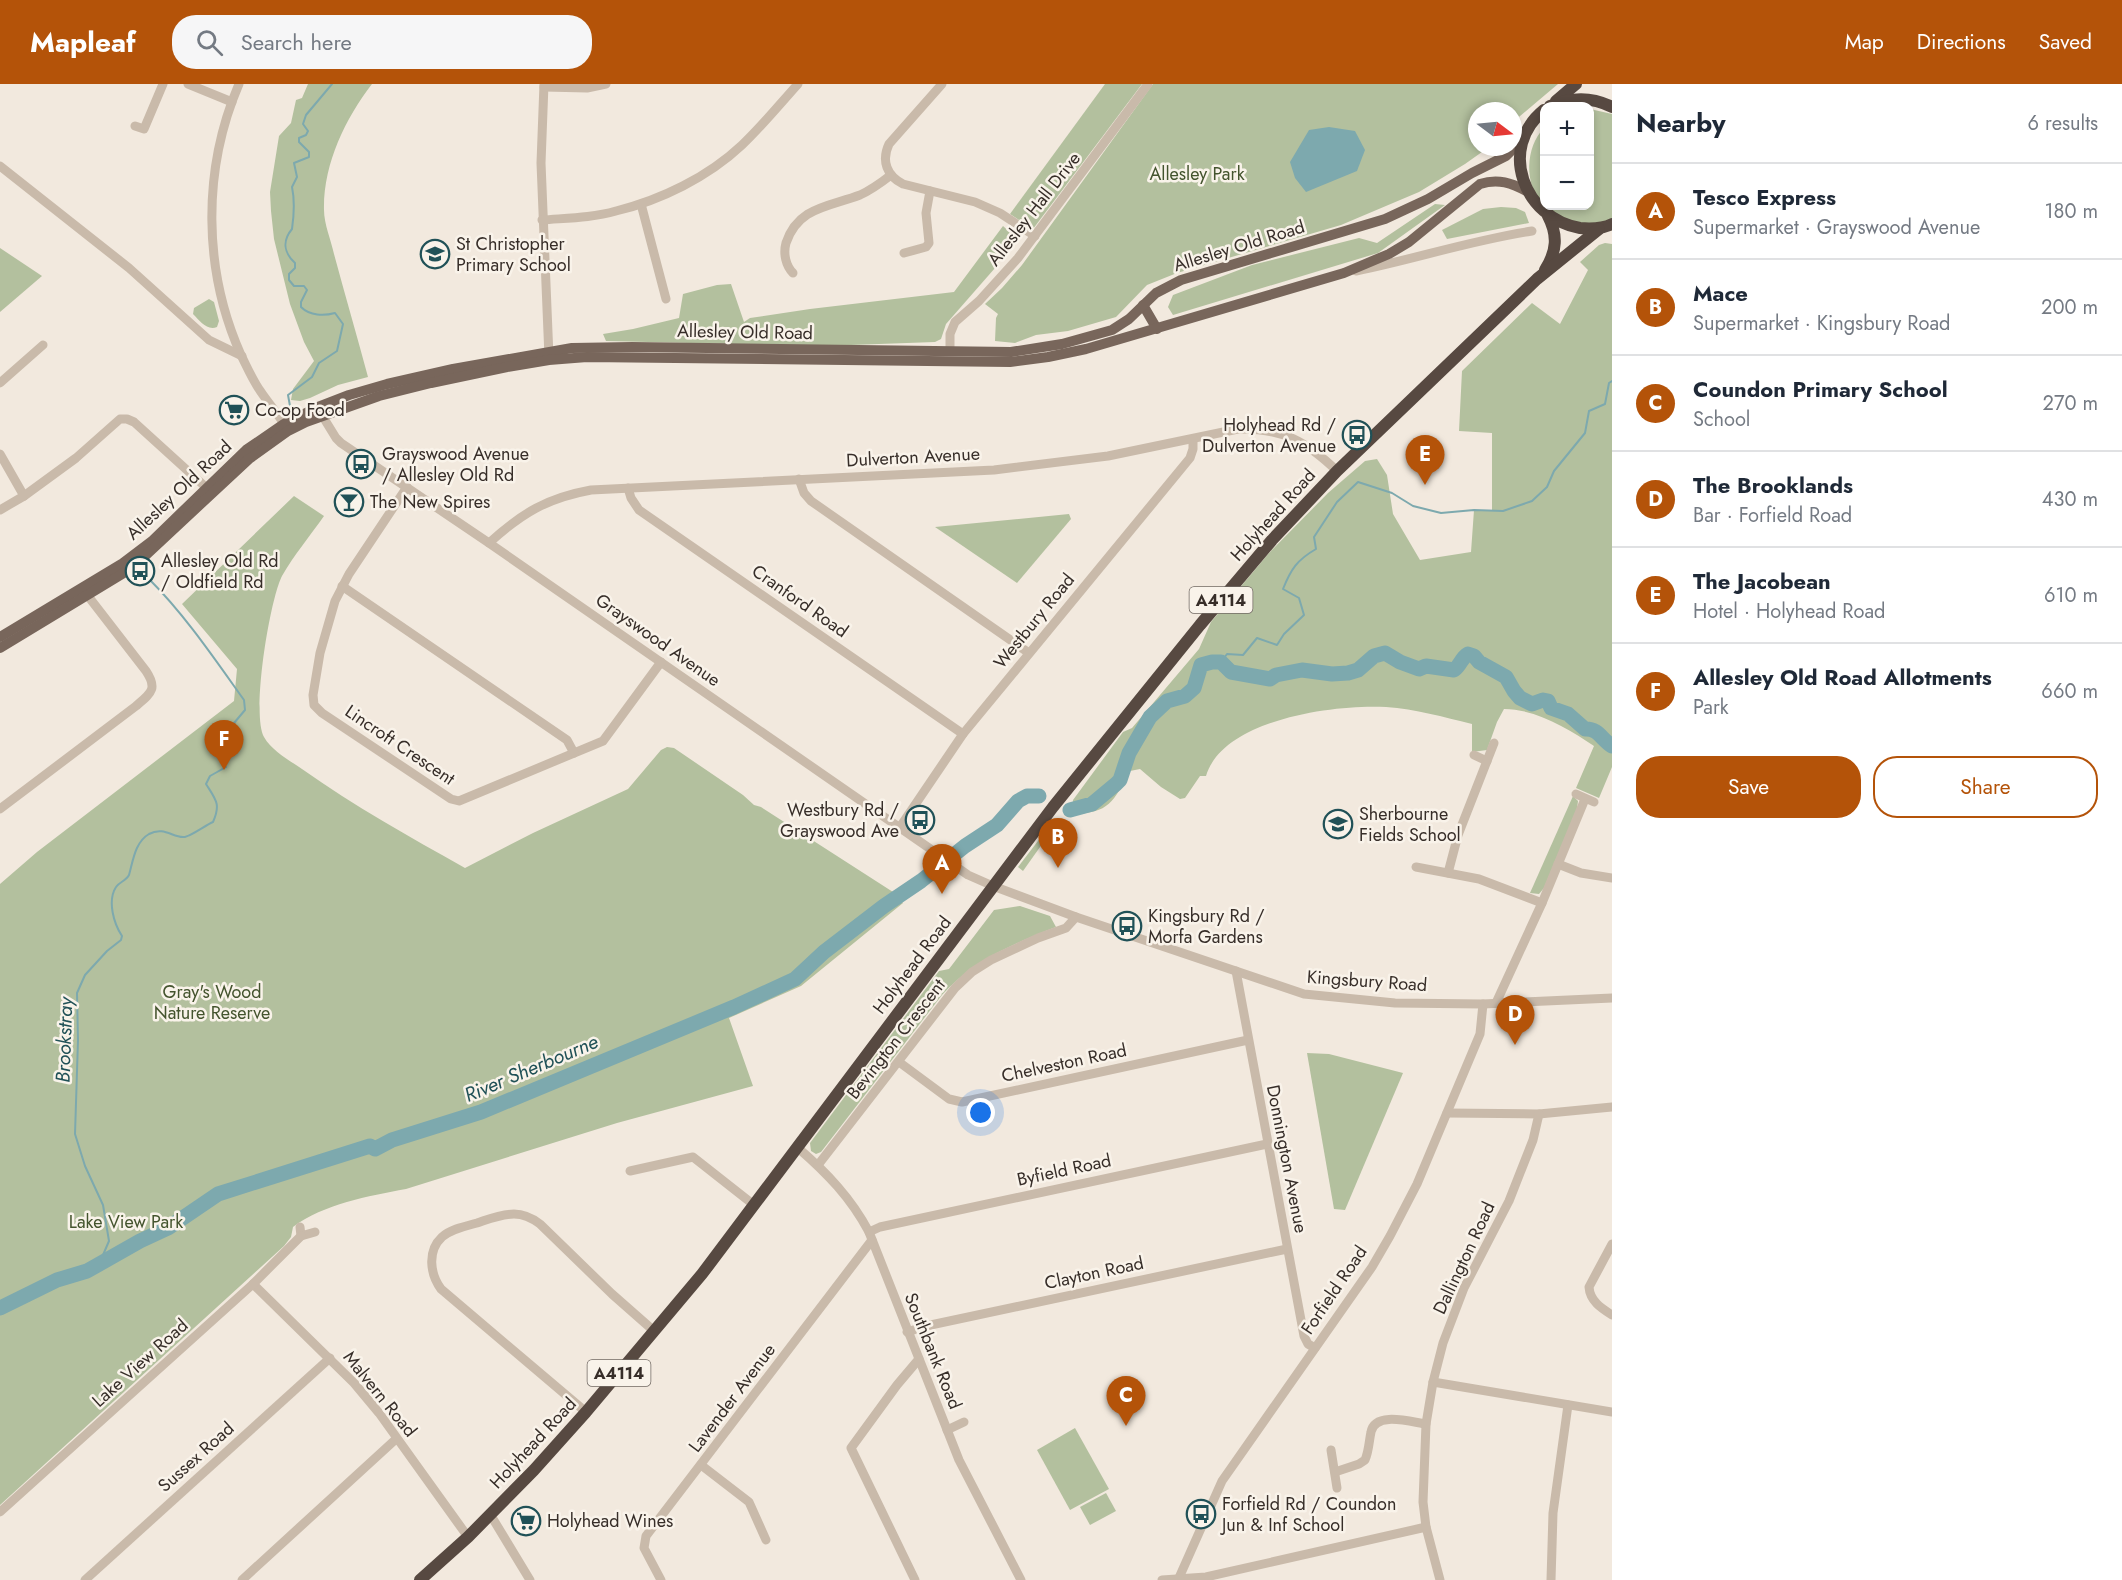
<!DOCTYPE html>
<meta charset="utf-8">
<style>
:root{--surface:#fff;--page:#f6f6f7;--text:#1f2937;--muted:#747a83;--line:#e0e1e3;--accent:#b45309}
body{margin:0;font-family:Jost,sans-serif;background:var(--page);color:var(--text)}
.controls{position:absolute;right:18px;top:18px;display:grid;overflow:hidden;border-radius:12px;box-shadow:0 3px 9px #0003}
.controls button{width:54px;height:54px;display:grid;place-items:center;padding:0;border:0;border-bottom:2px solid var(--line);background:var(--surface);color:var(--text);font:30px sans-serif}
.compass{position:absolute;left:1468px;top:18px;width:54px;height:54px;border-radius:50%;background:var(--surface);box-shadow:0 3px 9px #0003;rotate:106deg}
.you{position:absolute;left:981px;top:1029px;width:21px;height:21px;margin:-15px;border:4px solid #fff;border-radius:50%;background:#1a73e8;box-shadow:0 0 0 9px #1a73e833}
.badge{display:grid;place-items:center;width:39px;height:39px;border-radius:50%;background:var(--accent);color:#fff;font-size:20px;font-weight:700}
.pin{position:absolute;translate:-50% -50px;filter:drop-shadow(0 2px 3px #0008)}
.pin::after{content:'';position:absolute;top:32px;width:21px;height:18px;background:inherit;clip-path:polygon(0 0,100% 0,50% 100%)}
.list{margin:0;padding:0;list-style:none}
h2{display:flex;justify-content:space-between;align-items:center;height:78px;margin:0;padding:0 24px;font-size:26px}
h2 small{font-size:20px;font-weight:400;color:var(--muted)}
.list li{display:grid;grid-template-columns:39px 1fr auto;gap:18px;align-items:center;box-sizing:border-box;height:96px;padding:0 24px;border-top:2px solid var(--line)}
.list b{display:block;font-size:22px;white-space:nowrap}
.list p{margin:0;font-size:20px;white-space:nowrap;color:var(--muted)}
.list em{font-size:20px;font-style:normal;color:var(--muted)}
.actions{display:flex;gap:12px;padding:18px 24px}
.actions a{flex:1;padding:14px 0;border:2px solid var(--accent);border-radius:24px;text-align:center;font-size:21px;color:var(--accent)}
.actions .main{background:var(--accent);color:#fff}
.icon{flex:none;width:33px;height:33px;fill:none;stroke:currentColor;stroke-width:2;stroke-linecap:round;stroke-linejoin:round}
.map{position:relative;flex:none;width:1612px;height:1496px;overflow:hidden}
header{display:flex;align-items:center;gap:36px;box-sizing:border-box;height:84px;padding:0 30px;background:var(--accent);color:#fff}
header strong{font-size:28px}
nav{display:flex;gap:33px;margin-inline-start:auto;font-size:21px}
.search{width:420px;height:54px;background:var(--page);display:flex;align-items:center;gap:15px;box-sizing:border-box;padding:0 21px;border-radius:24px;color:var(--muted);font-size:22px}
main{display:flex}
aside{flex:1;background:var(--surface)}
.map>svg:first-child{display:block}
</style>
<header>
<strong>Mapleaf</strong>
<div class="search"><svg class="icon" aria-label="search" viewBox="0 0 24 24"><circle cx="10" cy="10" r="6"/><path d="M15 15l6 6"/></svg>Search here</div>
<nav><a>Map</a><a>Directions</a><a>Saved</a></nav>
</header>
<main>
<div class="map">
<svg width="1612" height="1496" viewBox="0 0 1612 1496">
<rect width="100%" height="100%" fill="#f2e9de"/>
<g fill="#b3c09e">
<path d="M308 0H372C345 35 323 81 324 126 324 140 331 156 334 170 345 211 357 252 368 293L338 301 310 314 300 317 291 316 293 305 314 277 304 258 290 220 274 155 271 127 270 108 279 52 291 39 296 16 302 14Z"/>
<path d="M1105 0H1142L1033 145 1010 130Z"/>
<path d="M1153 0H1558L1513 38V27H1477V63H1489L1465 80 1419 108 1341 141 1177 189 1147 201 1116 233 1068 247 1036 251 1015 259 995 257 996 234 998 230 985 220 1002 204 1022 181Z"/>
<path d="M1590 25 1612 30V136C1601 140 1587 144 1575 140 1568 137 1548 126 1543 121 1524 101 1525 63 1544 44V122H1590Z"/>
<path d="M1435 120 1445 121 1378 169 1173 231 1168 223 1173 211 1252 181 1359 154 1377 159Z"/>
<path d="M1501 123 1516 124 1525 128 1529 139 1447 155 1442 146 1483 125Z"/>
<path d="M1003 142 1015 153 995 184 946 240 941 255 935 258 823 262 606 257 603 250 633 245 679 234 683 210 717 201 731 200 744 238 750 234 810 225 954 208Z"/>
<path d="M1605 159 1612 160V683L1599 714 1576 704 1594 662C1569 645 1536 625 1504 625L1497 638 1487 666 1472 668V640C1443 633 1416 625 1386 623 1335 620 1223 635 1206 692H1200L1185 714 1180 715 1161 703 1140 685 1130 687C1113 718 1110 729 1072 730L1073 716 1123 648 1132 644 1199 565 1211 538 1269 469 1328 409 1365 377 1377 375 1387 391 1393 430 1420 476 1471 468 1474 426H1492V349L1459 347 1462 287 1532 219 1560 240 1588 186 1580 178 1599 161Z"/>
<path d="M0 164 42 192 0 228Z"/>
<path d="M209 215 214 218 219 237 217 243C207 247 200 237 193 230L194 224Z"/>
<path d="M294 412 324 432C310 452 294 471 282 492 270 515 251 630 264 653 272 667 289 676 302 685 354 722 410 753 465 784L533 749 628 705 661 666 667 663 674 664 743 711 754 721 761 723 893 808 903 819 801 902 729 934 753 1002 617 1039 406 1105C368 1112 324 1120 293 1143L291 1153 284 1162 0 1421V800L37 768 234 617 237 585 182 520Z"/>
<path d="M1069 430 1071 435 1017 499 935 443Z"/>
<path d="M1573 712 1578 717 1577 725 1544 804 1539 810 1530 809Z"/>
<path d="M1041 753 1045 756 1023 787 1018 783Z"/>
<path d="M1020 822 1050 832 1056 843C1013 860 974 876 942 911L821 1068 816 1070 811 1067 810 1059 939 887 949 885 994 826Z"/>
<path d="M1307 969 1329 970 1403 989 1345 1126 1334 1125Z"/>
<path d="M1075 1344 1109 1405 1070 1426 1037 1366Z"/>
<path d="M1106 1409 1116 1427 1090 1441 1080 1423Z"/>
</g>
<path fill="#7da9ae" d="M1329 43 1355 47 1365 66 1357 87 1306 108 1295 94 1290 78 1309 46Z"/>
<g fill="none" stroke-linecap="round" stroke-linejoin="round">
<g stroke="#7da9ae" stroke-width="2">
<path d="M290 322 288 311 312 293 319 279 337 267 343 240 335 229C324 232 310 232 301 223V218L307 206 304 202H294L289 196V190L295 184V179C284 169 282 157 292 145 294 131 295 117 292 103L297 93 294 79 309 73V68L299 58V54L306 51 308 47 303 40 306 31 332 0"/>
<path d="M149 495C185 531 214 574 244 616L245 626 229 645 231 655 229 668"/>
<path d="M1221 578 1227 570 1243 571 1257 554 1277 561 1284 550 1304 531 1299 514 1283 505C1291 485 1297 476 1316 465L1314 453 1337 418 1358 398 1392 409 1413 422 1441 429 1474 426 1503 427 1532 417 1547 403 1554 387 1585 349 1589 327 1605 320 1609 299 1612 297"/>
<path d="M100 1178 109 1157 103 1121 85 1082 75 1050 78 956 77 909 85 891 107 867 121 856 122 852C114 840 107 817 116 803 119 798 126 797 129 791 133 777 135 758 149 750 164 742 173 754 184 753 189 753 206 741 213 738 221 720 216 716 206 700L210 692 226 683"/>
</g>
<g stroke="#7da9ae" stroke-width="15">
<path d="M1070 726 1092 720 1116 700 1120 696 1129 669 1150 633 1167 617 1185 612 1194 604 1201 581 1212 578H1221L1231 588 1270 595 1276 591 1302 586 1332 590 1348 589 1358 586 1374 572 1385 569 1400 578 1419 585 1426 582 1454 586C1461 581 1461 574 1468 570L1474 572 1479 578 1506 593 1514 607 1520 614 1532 620 1543 616 1548 617 1551 624 1568 630 1585 645C1598 644 1602 656 1612 662"/>
<path d="M0 1224 57 1196 87 1187 140 1157 168 1144 218 1110 370 1062 375 1065 392 1056 481 1028 734 923 795 895 824 868 884 822 921 797 965 762 997 741 1018 717 1027 712H1039"/>
</g>
<g stroke="#c9baaa" stroke-width="9">
<path d="M188 0 232 18"/>
<path d="M239 0C202 86 203 186 241 271 247 283 253 297 261 308 269 320 280 332 287 345"/>
<path d="M544 0 541 79 549 273"/>
<path d="M942 0 889 60C881 77 887 92 903 100L975 118 1000 129 1035 152"/>
<path d="M544 3 587 4 606 0"/>
<path d="M135 42 144 45 163 0"/>
<path d="M0 82 129 184 209 256 242 272"/>
<path d="M641 120 666 215"/>
<path d="M542 136C567 134 592 134 616 127 661 116 708 93 742 61 762 42 780 20 798 0"/>
<path d="M904 169 926 163 929 159 926 129 930 107"/>
<path d="M1356 187C1415 175 1472 156 1532 147"/>
<path d="M793 189C786 182 783 170 786 159 798 123 828 123 860 111 871 106 882 98 891 91"/>
<path d="M950 267V250L955 238 979 217 1018 174 1148 0"/>
<path d="M0 299 43 261"/>
<path d="M320 328 336 354 341 359 489 459 968 791 993 802 1076 833 1304 910 1395 919 1483 920 1612 914"/>
<path d="M0 370 24 412"/>
<path d="M799 395 804 409 811 417 1029 569"/>
<path d="M407 403 349 490 335 517 320 569 313 611 314 621 322 629 451 715 459 717 603 657 661 578"/>
<path d="M628 404 631 414 639 426 963 650"/>
<path d="M0 426 24 412 76 374 120 335H127L134 338 210 407"/>
<path d="M489 459C522 429 547 414 591 406L994 386 1108 372 1238 345C1282 344 1306 357 1337 387"/>
<path d="M342 502 567 656 574 669"/>
<path d="M1474 671 1487 677"/>
<path d="M1576 710 1594 718"/>
<path d="M0 725 136 622C151 609 158 605 146 587L88 512 85 505"/>
<path d="M900 743 963 650 1190 374 1193 365V355"/>
<path d="M1558 780 1581 789 1612 794"/>
<path d="M1416 783 1479 795 1542 819"/>
<path d="M1448 789 1458 751 1494 659"/>
<path d="M1236 887 1304 1252 1308 1260 1315 1264"/>
<path d="M1496 919 1542 819 1585 715"/>
<path d="M899 978 949 1015 962 1018 1248 956"/>
<path d="M1447 1029 1539 1030 1612 1023"/>
<path d="M798 1064C827 1089 851 1114 869 1148L959 1376 1021 1496"/>
<path d="M818 1081 955 904 972 888 991 876 1038 854 1066 844 1076 833"/>
<path d="M630 1087 693 1073 754 1121"/>
<path d="M300 1143 301 1152 315 1148"/>
<path d="M869 1148 880 1143 1267 1060"/>
<path d="M1612 1160 1589 1203C1590 1217 1601 1224 1612 1231"/>
<path d="M253 1200 354 1299 379 1329 468 1453"/>
<path d="M907 1248 926 1242 1287 1165"/>
<path d="M1433 1298 1612 1328"/>
<path d="M586 1328 441 1205C430 1190 427 1167 442 1153 451 1145 466 1142 477 1139 489 1135 501 1130 514 1130 524 1130 532 1134 540 1140L612 1210 654 1247"/>
<path d="M947 1346 964 1338"/>
<path d="M1331 1366 1337 1404"/>
<path d="M701 1381 749 1418 766 1456"/>
<path d="M1335 1388 1359 1380 1365 1376C1369 1367 1369 1357 1371 1348 1375 1327 1411 1338 1426 1340"/>
<path d="M0 1428 253 1200 301 1152"/>
<path d="M490 1430 530 1496"/>
<path d="M85 1496 330 1274"/>
<path d="M242 1496 396 1355"/>
<path d="M661 1496 644 1464 646 1452 872 1156"/>
<path d="M915 1496 851 1364 897 1301 919 1275"/>
<path d="M1162 1496 1206 1493 1426 1443"/>
<path d="M1178 1496 1222 1397 1372 1183 1390 1152 1417 1100 1480 950 1483 920"/>
<path d="M1440 1496 1426 1443 1423 1418 1426 1340 1433 1298 1443 1259 1464 1204 1509 1117 1533 1056 1539 1030"/>
<path d="M1551 1496 1553 1429 1568 1321"/>
</g>
<g stroke="#78665b" stroke-width="10">
<path d="M1143 221 1157 245"/>
<path d="M0 553 123 479 152 457 246 366 284 340 318 323 349 311 387 300 453 285 572 264 632 263 1011 268 1062 260 1112 246 1129 235 1156 209 1181 196 1385 135 1428 115 1472 89 1506 72 1522 56"/>
<path d="M0 564 132 484 249 375 288 347 306 338 379 312 431 299 507 283 549 276 587 273 1010 278 1048 273 1086 265 1344 189 1389 170 1409 158 1480 100C1498 94 1512 99 1528 108"/>
</g>
<g stroke="#574941" stroke-width="12">
<path d="M1556 17 1576 0"/>
<path d="M1550 22C1571 13 1591 12 1612 23"/>
<path d="M1544 26C1497 64 1524 135 1580 144 1592 145 1602 145 1612 140"/>
<path d="M1545 186C1557 167 1558 151 1548 132"/>
<path d="M420 1496 468 1453 534 1386 586 1328 702 1190 1053 723 1200 541 1272 456 1337 387 1537 195 1599 145"/>
</g>
</g>
<defs>
<g id="school-ring" transform="scale(1.5)"><circle r="9.5" fill="#f9f3ea" stroke="#205157" stroke-width="1.5"/><path d="M0-5L7-2L0 1L-7-2ZM-4 1L0 2.5L4 1V4Q0 6-4 4Z" fill="#205157"/></g>
<g id="supermarket-ring" transform="scale(1.5)"><circle r="9.5" fill="#f9f3ea" stroke="#205157" stroke-width="1.5"/><path d="M-6-5.5h2.5l.6 2H6L4.5 2H-2.5L-4.4-4H-6ZM-1.5 3.2a1.3 1.3 0 1 0 .1 0ZM3 3.2a1.3 1.3 0 1 0 .1 0Z" fill="#205157"/></g>
<g id="bus-ring" transform="scale(1.5)"><circle r="9.5" fill="#f9f3ea" stroke="#205157" stroke-width="1.5"/><path d="M-5-6H5V4H4V6H2V4H-2V6H-4V4H-5ZM-3.5-4V0h7V-4ZM-3.5 1.2v1.5H-2V1.2ZM2 1.2v1.5H3.5V1.2Z" fill="#205157"/></g>
<g id="bar-ring" transform="scale(1.5)"><circle r="9.5" fill="#f9f3ea" stroke="#205157" stroke-width="1.5"/><path d="M-6-5H6L.8 .8V4.5H3.5V6h-7V4.5H-.8V.8Z" fill="#205157"/></g>
</defs>
<g fill-rule="evenodd">
<use href="#school-ring" x="435" y="170"/>
<use href="#supermarket-ring" x="234" y="326"/>
<use href="#bus-ring" x="1357" y="351"/>
<use href="#bus-ring" x="361" y="380"/>
<use href="#bar-ring" x="349" y="418"/>
<use href="#bus-ring" x="140" y="487"/>
<use href="#bus-ring" x="920" y="736"/>
<use href="#school-ring" x="1338" y="740"/>
<use href="#bus-ring" x="1127" y="842"/>
<use href="#bus-ring" x="1201" y="1430"/>
<use href="#supermarket-ring" x="526" y="1437"/>
</g>
<g text-anchor="middle" stroke-width="5" stroke-linejoin="round" paint-order="stroke">
<g fill="#f9f3ea" stroke="#716963" stroke-width="1.5">
<rect x="1189.5" y="503" width="63" height="26" rx="4.5"/>
<rect x="587.5" y="1276" width="63" height="26" rx="4.5"/>
</g>
<g font-size="16" font-weight="bold" fill="#372e29">
<text x="1221" y="522">A4114</text>
<text x="619" y="1295">A4114</text>
</g>
<g font-size="18" fill="#44542e" stroke="#f9f3ea">
<text x="1197" y="96">Allesley Park</text>
<text x="212" y="914">Gray's Wood<tspan x="212" dy="21">Nature Reserve</tspan></text>
<text x="126" y="1144">Lake View Park</text>
</g>
<g font-size="18" fill="#372e29" stroke="#f9f3ea">
<text transform="translate(1034 125) rotate(-52)" y="6">Allesley Hall Drive</text>
<text transform="translate(1239 162) rotate(-17)" y="6">Allesley Old Road</text>
<text transform="translate(745 248) rotate(1)" y="6">Allesley Old Road</text>
<text transform="translate(913 373) rotate(-3)" y="6">Dulverton Avenue</text>
<text transform="translate(179 406) rotate(-43)" y="6">Allesley Old Road</text>
<text transform="translate(1273 431) rotate(-48)" y="6">Holyhead Road</text>
<text transform="translate(800 517) rotate(35)" y="6">Cranford Road</text>
<text transform="translate(1034 537) rotate(-51)" y="6">Westbury Road</text>
<text transform="translate(658 556) rotate(35)" y="6">Grayswood Avenue</text>
<text transform="translate(400 661) rotate(34)" y="6">Lincroft Crescent</text>
<text transform="translate(912 881) rotate(-53)" y="6">Holyhead Road</text>
<text transform="translate(1367 897) rotate(4)" y="6">Kingsbury Road</text>
<text transform="translate(896 955) rotate(-52)" y="6">Bevington Crescent</text>
<text transform="translate(1064 979) rotate(-12)" y="6">Chelveston Road</text>
<text transform="translate(1287 1075) rotate(79)" y="6">Donnington Avenue</text>
<text transform="translate(1064 1086) rotate(-12)" y="6">Byfield Road</text>
<text transform="translate(1464 1174) rotate(-65)" y="6">Dallington Road</text>
<text transform="translate(1094 1189) rotate(-12)" y="6">Clayton Road</text>
<text transform="translate(1334 1206) rotate(-56)" y="6">Forfield Road</text>
<text transform="translate(933 1267) rotate(68)" y="6">Southbank Road</text>
<text transform="translate(140 1279) rotate(-42)" y="6">Lake View Road</text>
<text transform="translate(380 1310) rotate(51)" y="6">Malvern Road</text>
<text transform="translate(732 1314) rotate(-53)" y="6">Lavender Avenue</text>
<text transform="translate(533 1359) rotate(-47)" y="6">Holyhead Road</text>
<text transform="translate(196 1373) rotate(-42)" y="6">Sussex Road</text>
</g>
<g font-size="18" fill="#372e29" stroke="#f9f3ea" text-anchor="start">
<text x="456" y="166">St Christopher<tspan x="456" dy="21">Primary School</tspan></text>
<text x="255" y="332">Co-op Food</text>
<text x="1336" y="347" text-anchor="end">Holyhead Rd /<tspan x="1336" dy="21">Dulverton Avenue</tspan></text>
<text x="382" y="376">Grayswood Avenue<tspan x="382" dy="21">/ Allesley Old Rd</tspan></text>
<text x="370" y="424">The New Spires</text>
<text x="161" y="483">Allesley Old Rd<tspan x="161" dy="21">/ Oldfield Rd</tspan></text>
<text x="899" y="732" text-anchor="end">Westbury Rd /<tspan x="899" dy="21">Grayswood Ave</tspan></text>
<text x="1359" y="736">Sherbourne<tspan x="1359" dy="21">Fields School</tspan></text>
<text x="1148" y="838">Kingsbury Rd /<tspan x="1148" dy="21">Morfa Gardens</tspan></text>
<text x="1222" y="1426">Forfield Rd / Coundon<tspan x="1222" dy="21">Jun &amp; Inf School</tspan></text>
<text x="547" y="1443">Holyhead Wines</text>
</g>
<g font-size="20" font-style="italic" fill="#205157" stroke="#f9f3ea">
<text transform="translate(64 956) rotate(-88)" y="7">Brookstray</text>
<text transform="translate(531 984) rotate(-23)" y="7">River Sherbourne</text>
</g>
</g>
</svg>
<div class="controls">
<button>+</button>
<button>−</button>
</div>
<svg class="compass" viewBox="-18 -18 36 36"><path d="M0-13l5 13h-10z" fill="#e53935"/><path d="M0 13l5-13h-10z" fill="#747a83"/></svg>
<div class="you"></div>
<div class="pin badge" style="left:942px;top:810px">A</div>
<div class="pin badge" style="left:1058px;top:784px">B</div>
<div class="pin badge" style="left:1126px;top:1342px">C</div>
<div class="pin badge" style="left:1515px;top:961px">D</div>
<div class="pin badge" style="left:1425px;top:401px">E</div>
<div class="pin badge" style="left:224px;top:686px">F</div>
</div>
<aside>
<h2>Nearby<small>6 results</small></h2>
<ul class="list">
<li><span class="badge">A</span><div><b>Tesco Express</b><p>Supermarket · Grayswood Avenue</p></div><em>180 m</em></li>
<li><span class="badge">B</span><div><b>Mace</b><p>Supermarket · Kingsbury Road</p></div><em>200 m</em></li>
<li><span class="badge">C</span><div><b>Coundon Primary School</b><p>School</p></div><em>270 m</em></li>
<li><span class="badge">D</span><div><b>The Brooklands</b><p>Bar · Forfield Road</p></div><em>430 m</em></li>
<li><span class="badge">E</span><div><b>The Jacobean</b><p>Hotel · Holyhead Road</p></div><em>610 m</em></li>
<li><span class="badge">F</span><div><b>Allesley Old Road Allotments</b><p>Park</p></div><em>660 m</em></li>
</ul>
<div class="actions"><a class="main">Save</a><a>Share</a></div>
</aside>
</main>
